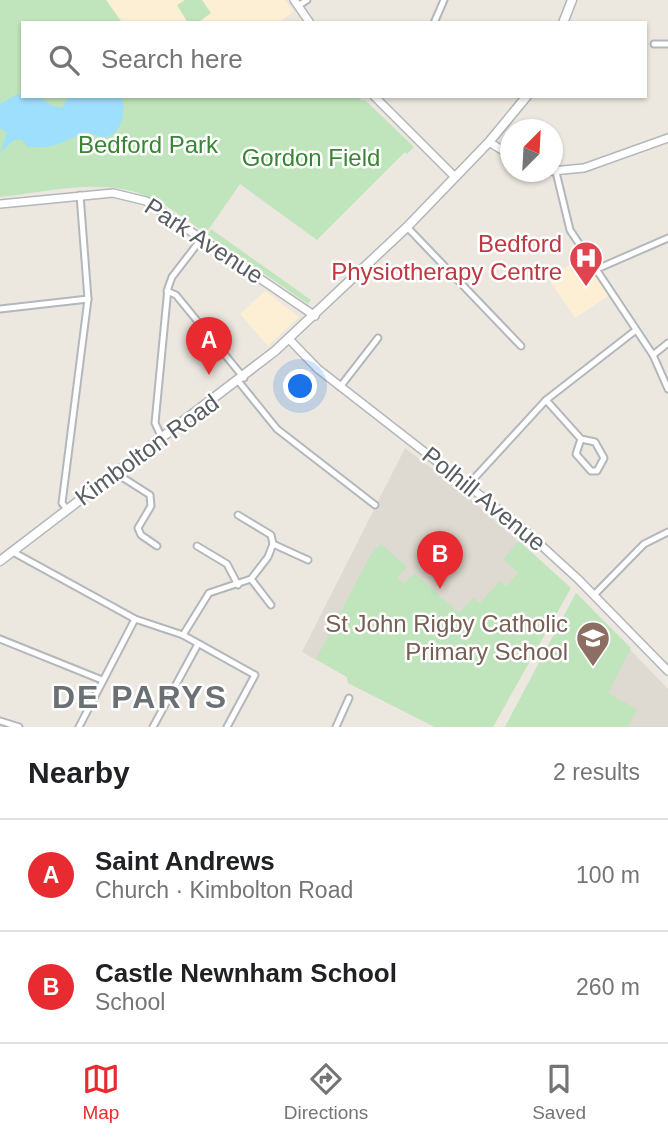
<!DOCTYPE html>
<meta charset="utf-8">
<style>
:root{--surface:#fff;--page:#f6f6f6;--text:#202124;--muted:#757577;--line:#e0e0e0;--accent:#e82b30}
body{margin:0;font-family:Helvetica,sans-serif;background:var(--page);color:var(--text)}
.compass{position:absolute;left:500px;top:119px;width:63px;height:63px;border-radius:50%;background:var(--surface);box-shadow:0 2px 5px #0004;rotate:24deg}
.you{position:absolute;left:301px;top:387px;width:24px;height:24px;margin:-18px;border:5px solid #fff;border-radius:50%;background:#1a73e8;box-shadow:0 0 0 10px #1a73e833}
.badge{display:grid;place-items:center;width:46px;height:46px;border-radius:50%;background:var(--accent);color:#fff;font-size:23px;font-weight:700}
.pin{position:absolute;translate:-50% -58px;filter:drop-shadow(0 2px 4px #0008)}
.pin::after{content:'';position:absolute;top:37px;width:24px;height:21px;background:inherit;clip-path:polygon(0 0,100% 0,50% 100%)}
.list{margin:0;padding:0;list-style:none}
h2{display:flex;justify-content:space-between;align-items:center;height:91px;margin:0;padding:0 28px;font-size:30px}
h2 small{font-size:23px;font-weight:400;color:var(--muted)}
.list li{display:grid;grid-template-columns:46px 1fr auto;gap:21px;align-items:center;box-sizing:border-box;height:112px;padding:0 28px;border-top:2px solid var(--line)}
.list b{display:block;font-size:26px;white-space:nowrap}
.list p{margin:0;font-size:23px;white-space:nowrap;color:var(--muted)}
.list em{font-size:23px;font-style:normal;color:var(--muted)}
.icon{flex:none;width:38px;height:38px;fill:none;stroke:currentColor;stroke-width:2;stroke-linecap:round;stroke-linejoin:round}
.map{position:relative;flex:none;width:668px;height:727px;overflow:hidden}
.search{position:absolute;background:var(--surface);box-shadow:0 2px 5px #0004;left:21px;right:21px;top:21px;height:77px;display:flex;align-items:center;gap:18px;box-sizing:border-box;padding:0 24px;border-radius:0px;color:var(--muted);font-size:26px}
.sheet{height:315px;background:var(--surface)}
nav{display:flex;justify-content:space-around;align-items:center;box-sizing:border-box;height:98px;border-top:2px solid var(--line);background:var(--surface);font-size:19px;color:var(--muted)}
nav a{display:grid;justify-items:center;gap:4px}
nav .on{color:var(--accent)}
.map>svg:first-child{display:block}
</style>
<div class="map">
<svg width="668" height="727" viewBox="0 0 668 727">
<rect width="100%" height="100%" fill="#ece8e0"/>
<g fill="#fdefd4">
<path d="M106 0H285L293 12 278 23H123Z"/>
<path d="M584 256 610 295 575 318 548 278Z"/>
<path d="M265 291 299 317 268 346 240 314Z"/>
</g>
<g fill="#dedad1">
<path d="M405 448 465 494 543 563 493 727H435L348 683 347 677 302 652Z"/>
<path d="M576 593 668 689V727H505Z"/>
</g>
<g fill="#c0e4bc">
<path d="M0 0H106L122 23H23V96H361L360 100 366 101 414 147 407 154 405 152 317 240 240 184 206 233C188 221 170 207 151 198 106 176 47 192 0 197Z"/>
<path d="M185 0H202L211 13 200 21 188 23 177 5Z"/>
<path d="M211 229 311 300 308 304 208 235Z"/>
<path d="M519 541 571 588 493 727H435L348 683 347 677 316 659 371 554 381 544 407 567 397 578 404 583 414 573 459 613 473 598 480 603 500 581 506 586 518 573 503 559Z"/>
<path d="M576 593 631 648 608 693 637 709 628 727H505Z"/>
</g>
<path fill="#9edffe" d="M18 94 39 96 50 105 62 108 69 96H121C127 110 122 138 102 137 97 136 91 133 85 132 61 142 57 149 28 147L22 140H14L0 153 7 133 0 128V104Z"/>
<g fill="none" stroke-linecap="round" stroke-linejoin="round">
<g stroke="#b3b7bb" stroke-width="9">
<g id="minor">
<path d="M298 6 307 0"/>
<path d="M434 23 444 0"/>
<path d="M654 44H668"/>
<path d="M556 172 570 230 653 355 668 389"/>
<path d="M407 227 521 346"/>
<path d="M597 269 668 238"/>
<path d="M167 291 176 295 244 378"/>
<path d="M0 309 88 299"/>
<path d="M653 355 668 343"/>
<path d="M239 382 277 429 375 505"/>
<path d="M340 387 378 338"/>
<path d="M546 400 581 439 595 442 604 458 597 471H591L576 454 581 439"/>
<path d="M162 438 155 423 168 288 172 277 202 238"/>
<path d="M114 472 150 495 151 506 138 528 141 535 157 546"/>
<path d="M469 484 546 400 636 330"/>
<path d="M67 509 62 503 88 299 80 195"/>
<path d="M273 544 308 560"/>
<path d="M197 546 227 564 238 585"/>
<path d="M13 552 135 619 183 635 255 675 227 727"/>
<path d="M251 579 271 605"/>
<path d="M594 595 644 544 668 532"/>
<path d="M183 635 209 593 251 579 268 557 273 544 271 535 238 515"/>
<path d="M0 639 102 680"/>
<path d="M0 721 19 727"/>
<path d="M79 727 135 619"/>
<path d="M153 727 198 644"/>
<path d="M336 727 349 698"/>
</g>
</g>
<g stroke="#b3b7bb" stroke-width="10">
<g id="tertiary">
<path d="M294 0 310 23"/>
<path d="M374 96 455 177"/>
<path d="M489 142 510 155"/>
<path d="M552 171 584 168 668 138"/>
<path d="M0 204 113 193 146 201 315 316"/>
<path d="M289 339 318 369 521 527 578 579 668 671"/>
</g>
</g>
<g stroke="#b2b6bb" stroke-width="11">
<g id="secondary">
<path d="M563 23 572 0"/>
<path d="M0 561 275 351 407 227 489 142 527 96"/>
</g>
</g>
<use href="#minor" stroke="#fff" stroke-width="5"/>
<use href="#tertiary" stroke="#fff" stroke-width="7"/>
<use href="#secondary" stroke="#fff" stroke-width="8"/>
</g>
<defs>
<g id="hospital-pin" transform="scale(1.75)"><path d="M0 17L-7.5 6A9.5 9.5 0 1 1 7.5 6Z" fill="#e0444e" stroke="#fff"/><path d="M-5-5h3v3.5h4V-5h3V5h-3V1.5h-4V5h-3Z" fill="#fff"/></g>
<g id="school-pin" transform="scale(1.75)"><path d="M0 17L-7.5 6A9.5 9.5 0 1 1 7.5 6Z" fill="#8d6e63" stroke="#fff"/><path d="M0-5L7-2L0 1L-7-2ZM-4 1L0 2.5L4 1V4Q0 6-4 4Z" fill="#fff"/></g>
</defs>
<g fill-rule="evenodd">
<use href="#hospital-pin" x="586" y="258"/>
<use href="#school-pin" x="593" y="638"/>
</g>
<g text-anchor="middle" stroke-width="5" stroke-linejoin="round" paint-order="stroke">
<g font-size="24" fill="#3a8435" stroke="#fff">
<text x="148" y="153">Bedford Park</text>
<text x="311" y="166">Gordon Field</text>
</g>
<g font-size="24" fill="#595d61" stroke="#fff">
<text transform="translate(204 241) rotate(33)" y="8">Park Avenue</text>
<text transform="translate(147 450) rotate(-36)" y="8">Kimbolton Road</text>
<text transform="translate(484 499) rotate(39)" y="8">Polhill Avenue</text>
</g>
<g font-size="24" fill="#be3a42" stroke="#fff" text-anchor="end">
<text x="562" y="252">Bedford<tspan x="562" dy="28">Physiotherapy Centre</tspan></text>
</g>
<g font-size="24" fill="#785e54" stroke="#fff" text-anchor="end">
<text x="568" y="632">St John Rigby Catholic<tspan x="568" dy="28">Primary School</tspan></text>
</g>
<g font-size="32" font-weight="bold" letter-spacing="2" fill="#6a7073" stroke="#fff">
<text x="140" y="708">DE PARYS</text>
</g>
</g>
</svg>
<svg class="compass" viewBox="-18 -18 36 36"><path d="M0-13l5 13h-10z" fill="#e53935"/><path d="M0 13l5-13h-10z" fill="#757577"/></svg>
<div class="you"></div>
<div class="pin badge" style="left:209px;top:375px">A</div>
<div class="pin badge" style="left:440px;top:589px">B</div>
<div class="search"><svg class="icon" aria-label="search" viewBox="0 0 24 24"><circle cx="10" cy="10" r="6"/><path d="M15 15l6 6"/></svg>Search here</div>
</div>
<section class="sheet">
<h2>Nearby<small>2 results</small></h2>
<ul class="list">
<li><span class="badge">A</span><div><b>Saint Andrews</b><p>Church · Kimbolton Road</p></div><em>100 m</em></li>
<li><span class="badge">B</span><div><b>Castle Newnham School</b><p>School</p></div><em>260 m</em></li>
</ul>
</section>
<nav>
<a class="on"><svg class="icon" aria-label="map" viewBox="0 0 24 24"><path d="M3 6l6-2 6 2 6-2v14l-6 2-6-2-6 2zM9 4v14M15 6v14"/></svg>Map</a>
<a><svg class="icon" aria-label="directions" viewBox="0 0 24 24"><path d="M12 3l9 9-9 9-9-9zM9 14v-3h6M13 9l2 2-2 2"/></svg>Directions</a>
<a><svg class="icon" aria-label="saved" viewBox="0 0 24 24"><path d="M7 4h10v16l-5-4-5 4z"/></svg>Saved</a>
</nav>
